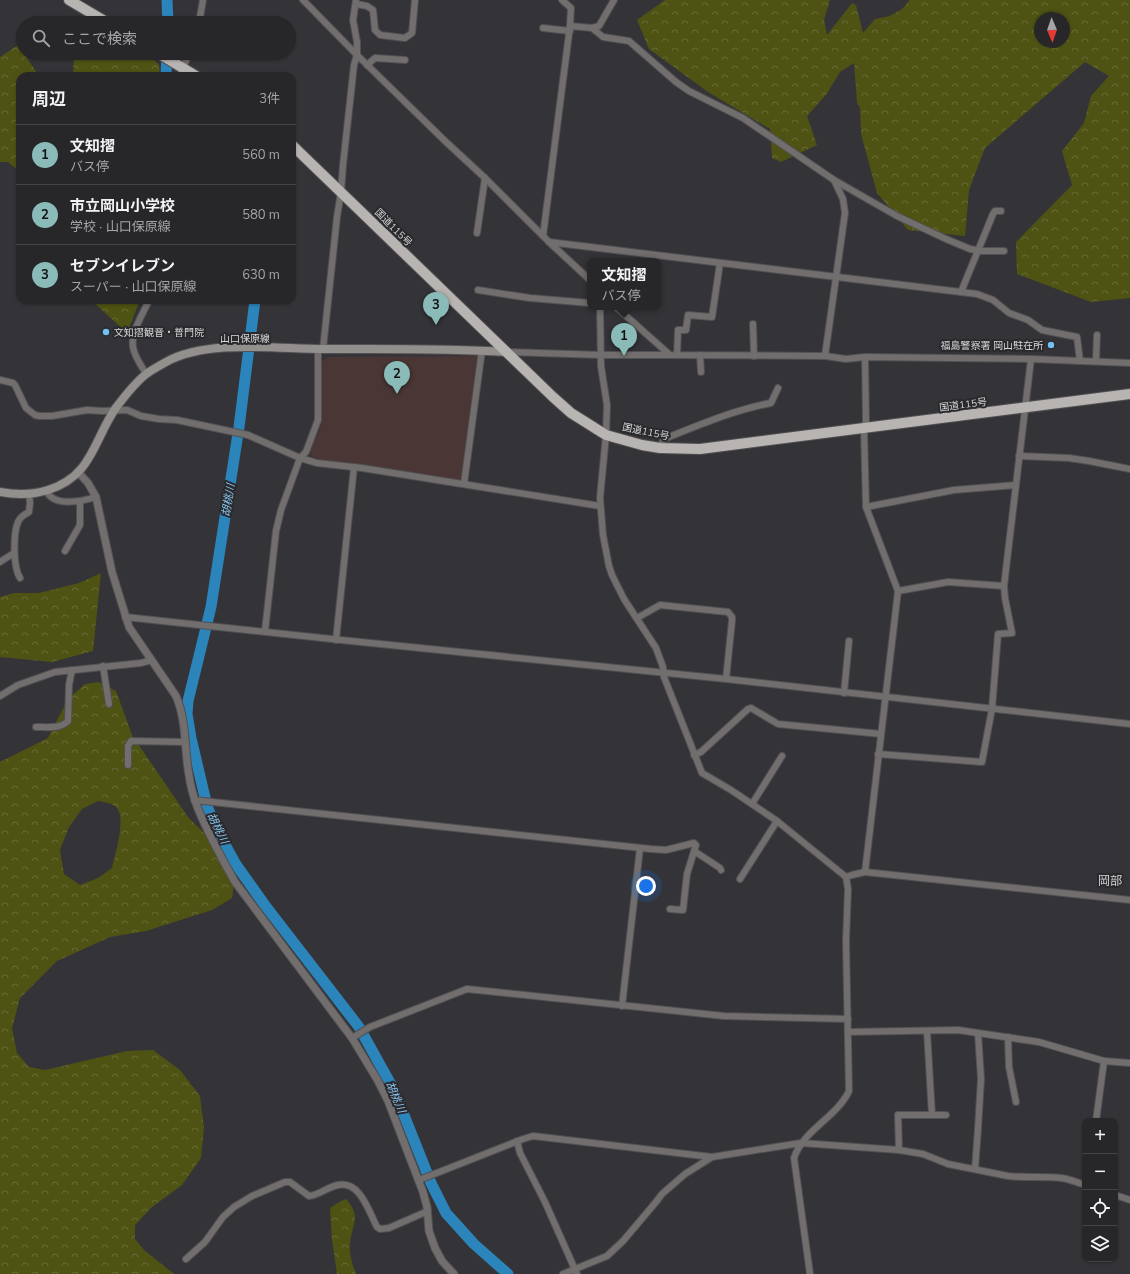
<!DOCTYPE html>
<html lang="ja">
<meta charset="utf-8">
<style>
:root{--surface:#272629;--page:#2f2e31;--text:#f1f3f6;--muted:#a4a5a8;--line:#434346;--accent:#8bbbb9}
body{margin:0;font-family:"Nunito Sans","Noto Sans JP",sans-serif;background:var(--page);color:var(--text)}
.controls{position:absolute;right:12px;bottom:12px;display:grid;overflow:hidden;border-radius:8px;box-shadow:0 1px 3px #0004}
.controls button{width:36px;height:36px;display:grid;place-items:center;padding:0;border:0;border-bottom:1px solid var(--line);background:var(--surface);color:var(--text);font:20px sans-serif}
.compass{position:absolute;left:1034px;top:12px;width:36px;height:36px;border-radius:50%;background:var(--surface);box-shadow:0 1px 3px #0004;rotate:178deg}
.you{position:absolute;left:646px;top:886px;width:14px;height:14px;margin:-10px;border:3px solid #fff;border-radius:50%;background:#1a73e8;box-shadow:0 0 0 6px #1a73e833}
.badge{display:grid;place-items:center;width:26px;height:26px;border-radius:50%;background:var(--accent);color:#111;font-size:13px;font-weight:700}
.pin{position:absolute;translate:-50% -33px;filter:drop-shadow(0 1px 2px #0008)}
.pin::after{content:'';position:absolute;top:21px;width:14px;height:12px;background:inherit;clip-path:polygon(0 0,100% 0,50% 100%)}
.popup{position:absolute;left:587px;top:258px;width:74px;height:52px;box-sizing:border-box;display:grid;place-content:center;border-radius:8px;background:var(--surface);filter:drop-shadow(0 1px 3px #0005);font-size:13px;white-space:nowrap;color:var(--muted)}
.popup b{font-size:15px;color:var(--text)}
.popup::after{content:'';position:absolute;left:50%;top:100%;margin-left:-8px;border:8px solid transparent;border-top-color:var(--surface)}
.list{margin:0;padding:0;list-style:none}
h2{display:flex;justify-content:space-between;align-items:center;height:52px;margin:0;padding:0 16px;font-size:17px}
h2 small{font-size:13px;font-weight:400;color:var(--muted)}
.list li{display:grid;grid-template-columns:26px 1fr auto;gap:12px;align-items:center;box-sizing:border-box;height:60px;padding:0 16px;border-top:1px solid var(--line)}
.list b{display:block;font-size:15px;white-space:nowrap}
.list p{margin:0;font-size:13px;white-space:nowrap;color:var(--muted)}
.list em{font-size:13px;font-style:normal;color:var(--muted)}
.icon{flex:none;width:22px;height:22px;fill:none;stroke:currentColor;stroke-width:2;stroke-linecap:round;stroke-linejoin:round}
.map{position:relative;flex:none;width:1130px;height:1274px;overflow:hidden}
.search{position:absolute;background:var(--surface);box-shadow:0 1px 3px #0004;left:16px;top:16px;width:280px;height:44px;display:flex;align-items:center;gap:10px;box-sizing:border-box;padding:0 14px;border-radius:22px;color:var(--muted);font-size:15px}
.panel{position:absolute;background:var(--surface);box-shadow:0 1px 3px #0004;left:16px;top:72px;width:280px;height:232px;border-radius:12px}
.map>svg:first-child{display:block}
</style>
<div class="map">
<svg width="1130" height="1274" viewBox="0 0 1130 1274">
<defs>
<pattern id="forest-crowns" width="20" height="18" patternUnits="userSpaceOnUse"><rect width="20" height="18" fill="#4e5313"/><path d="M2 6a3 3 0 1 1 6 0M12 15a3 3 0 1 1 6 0" fill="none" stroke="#676b35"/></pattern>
</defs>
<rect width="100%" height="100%" fill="#343337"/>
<path fill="#4a3634" d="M477 356 462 478 459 481 320 460 312 457 310 451 321 426 322 362 326 358 329 357Z"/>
<g fill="url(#forest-crowns)" fill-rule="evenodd">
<path d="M665 0H830L824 20 827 35 852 3 856 5 863 33 875 19 890 16 902 9 910 0H1130V298L1091 302 1017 274 1016 242 1072 185 1062 151 1084 123 1091 96 1109 76 1085 62 985 148 969 190 965 236 908 230 877 193 861 134 860 108 857 102 854 63 840 72 826 95 807 116 817 145 781 162 772 158 770 129 708 92 649 49 637 20ZM1040 18H1064V42H1040Z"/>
<path d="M18 45 39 76H20V172L8 162H0V57Z"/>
<path d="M74 53H148L159 65 160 76H73Z"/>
<path d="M91 300H140L127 333Z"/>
<path d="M101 573 93 651 52 662 0 657V597L14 593H39L79 583Z"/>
<path d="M99 682 116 691 132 735 188 817 231 860 234 884 232 898 212 910 146 931 110 937 57 961 20 998 12 1028 17 1053 29 1067 45 1070 127 1051 153 1050 180 1070 200 1096 204 1128 201 1158 182 1185 152 1207 135 1225V1239L144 1250 174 1274H0V762L48 738 68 699 85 684ZM98 801C103 802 112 803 116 807 127 817 115 854 112 868L98 878 80 885 64 874 60 850 69 827 82 809Z"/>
<path d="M346 1199C362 1217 352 1224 350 1243 349 1254 352 1264 356 1274H337L332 1240 330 1208 341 1201Z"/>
</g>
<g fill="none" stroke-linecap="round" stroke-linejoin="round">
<g stroke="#2b84ba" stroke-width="11">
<path d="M167 0 168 23"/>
<path d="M166 76 167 53"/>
<path d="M255 300 239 427 211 607 188 701 187 714 191 738 207 806 217 830 235 863 264 904 359 1027 394 1090 431 1183 446 1213 474 1244 508 1274"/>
</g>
<g stroke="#515054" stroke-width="8">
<g id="minor">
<path d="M303 0 357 55 445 141 485 178 549 242 590 280"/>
<path d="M562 0 571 8 570 26"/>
<path d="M356 4 367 6 373 10 375 30 380 35 405 38 412 33 415 0"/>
<path d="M199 23 203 0"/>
<path d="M543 28 570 31"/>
<path d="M592 28 603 37 629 41 676 82 689 91 743 118 834 180 843 199 845 213 825 356"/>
<path d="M367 65 375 58 405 60"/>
<path d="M180 76 189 53"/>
<path d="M834 180 897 216 946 239 970 249 981 251H1004"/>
<path d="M477 233 485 178"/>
<path d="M543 236 570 26 592 28 599 26 614 0"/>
<path d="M549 242 977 294 993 300 1009 313 1028 320 1042 330 1077 337 1080 361"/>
<path d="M478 290 530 298 590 303"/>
<path d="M961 292 993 214 995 211H1001"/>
<path d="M600 307 601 366 607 405 606 435 600 498 603 535 609 566 612 575 624 599 656 648 663 667 664 677 702 773 731 790 777 821 846 877"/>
<path d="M616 307 670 355 825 356 846 359 865 357 1032 359 1130 363"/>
<path d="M753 324 754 356"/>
<path d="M323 349 337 217 341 192 343 165 354 65 357 55V42L353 20 356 0"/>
<path d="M506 352 601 355H670"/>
<path d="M677 355 678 330H686L688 315 712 317 720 263"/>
<path d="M700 355 701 372"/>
<path d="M1096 361 1097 335"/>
<path d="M146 374C142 367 136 358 134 351 128 335 143 315 149 300"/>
<path d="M0 380 13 383 15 385 26 408 35 415 39 416H52L87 410 102 411 127 410 141 416 159 419 177 420 248 435 300 458 317 463 362 468 600 506"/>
<path d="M660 448 664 439C699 425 734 410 771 403L778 388"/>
<path d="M1019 456 1069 458 1089 461 1130 469"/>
<path d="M464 484 482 350"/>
<path d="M46 490C53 508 83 501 96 497"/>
<path d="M866 507 954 490 1016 485 1031 359"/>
<path d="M65 551 80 525V501"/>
<path d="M0 562 14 553"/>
<path d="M20 578C13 567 13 534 18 522 20 517 25 514 29 512L30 503 29 494"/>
<path d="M898 591 948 582 1004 586"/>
<path d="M125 617 341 640 726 679"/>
<path d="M637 618 660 605 728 612 732 617V621L726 679 1130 724"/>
<path d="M265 631 276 531 281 510 300 458 306 452 318 420V349"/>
<path d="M336 640 354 467"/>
<path d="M103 666 109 704"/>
<path d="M844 693 849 641"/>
<path d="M0 696 18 685 55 672 141 663 152 660"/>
<path d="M36 727C46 727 61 729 68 721L69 685 72 670"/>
<path d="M878 754 982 762 992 709 998 634 1012 633 1005 598 1004 586 1016 485"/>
<path d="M694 755 701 752 748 709 751 708 778 724 881 734"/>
<path d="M128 765V746L131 741 186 742"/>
<path d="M194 800 651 849 666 850 694 843 696 845 687 874 683 910 670 909"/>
<path d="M752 804 782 756"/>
<path d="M694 851 720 868 721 870"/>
<path d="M865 872 1130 900"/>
<path d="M740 879 777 821"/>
<path d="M622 1006 640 848"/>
<path d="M927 1031 932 1115"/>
<path d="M848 1032 958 1030 978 1033 1039 1042 1104 1061 1130 1063"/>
<path d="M1008 1037 1009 1067 1016 1102"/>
<path d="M352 1038 370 1027 467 989 724 1016 848 1019"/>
<path d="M1096 1121 1104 1061"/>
<path d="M517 1141 520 1153 545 1202 577 1274"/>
<path d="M899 1150 898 1115H946"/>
<path d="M975 1169 978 1129 981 1079 978 1033"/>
<path d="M419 1180 523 1139 533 1136 712 1157 801 1143 899 1150 923 1154 948 1164 1008 1176C1025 1178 1043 1176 1061 1178 1069 1179 1077 1182 1085 1185"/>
<path d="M1115 1195 1130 1200"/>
<path d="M186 1259 205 1242 223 1217 234 1207 252 1196 285 1182H290L309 1196C320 1195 327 1187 338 1185 360 1180 369 1212 377 1227L380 1229 389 1228 428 1211"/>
<path d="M563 1274 607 1256 623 1241 656 1202 662 1194 685 1174 712 1157"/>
<path d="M810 1274 794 1158C803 1130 837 1117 849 1091L846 941 848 889 846 877 852 875 865 872 898 591 866 507 864 429 866 421 865 357"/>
</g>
</g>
<g stroke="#515054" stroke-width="9">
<path id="tertiary" d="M78 472 88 483 96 497 112 572 129 627 176 696C187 722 184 749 189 775 192 799 202 819 213 841 220 855 227 868 235 882L352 1038 378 1081 388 1101 423 1192 427 1207 429 1231 435 1248 442 1261 454 1274"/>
</g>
<g stroke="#515054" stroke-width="10">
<path id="secondary" d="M0 492C16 495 32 495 48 490 92 476 93 442 115 409 124 397 134 384 145 375 151 370 159 366 166 362 208 339 277 349 324 349 385 349 445 348 506 352"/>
</g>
<g stroke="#515054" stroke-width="12">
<g id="trunk">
<path d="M69 0 108 23"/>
<path d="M158 53 196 76"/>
<path d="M292 145 553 397 571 413 606 435 642 445 660 448 700 449 1130 394"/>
</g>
</g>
<use href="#minor" stroke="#716e6d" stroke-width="6"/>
<use href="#tertiary" stroke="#716e6d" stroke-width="7"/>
<use href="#secondary" stroke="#928f8d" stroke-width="8"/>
<use href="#trunk" stroke="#b8b4b1" stroke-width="10"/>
</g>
<g fill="#72c1f5" stroke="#2a292d" stroke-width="1.5">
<circle cx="106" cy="332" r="4"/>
<circle cx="1051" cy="345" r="4"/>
</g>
<g text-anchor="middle" stroke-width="4" stroke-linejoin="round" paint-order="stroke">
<g font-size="10" fill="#d5d5d7" stroke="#2a292d">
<text transform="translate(394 227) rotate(45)" y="4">国道115号</text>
<text x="245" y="342">山口保原線</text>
<text transform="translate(963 404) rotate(-7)" y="4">国道115号</text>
<text transform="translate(646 431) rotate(12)" y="4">国道115号</text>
</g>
<g font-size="10" fill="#d5d5d7" stroke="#2a292d" text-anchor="start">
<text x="114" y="336">文知摺観音・普門院</text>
<text x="1043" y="349" text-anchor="end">福島警察署 岡山駐在所</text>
</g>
<g font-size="11" font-style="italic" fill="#8ac7f2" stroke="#2a292d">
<text transform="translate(228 500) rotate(-81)" y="4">胡桃川</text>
<text transform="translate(218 828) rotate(63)" y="4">胡桃川</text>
<text transform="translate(396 1097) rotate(66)" y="4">胡桃川</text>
</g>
<g font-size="12" fill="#d5d5d7" stroke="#2a292d">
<text x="1110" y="885">岡部</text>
</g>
</g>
</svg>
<div class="controls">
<button>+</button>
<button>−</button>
<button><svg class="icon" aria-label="locate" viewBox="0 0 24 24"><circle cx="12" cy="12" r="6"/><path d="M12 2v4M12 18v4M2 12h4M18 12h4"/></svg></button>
<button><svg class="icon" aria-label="layers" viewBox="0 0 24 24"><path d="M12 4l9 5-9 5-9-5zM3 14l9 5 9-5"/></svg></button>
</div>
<svg class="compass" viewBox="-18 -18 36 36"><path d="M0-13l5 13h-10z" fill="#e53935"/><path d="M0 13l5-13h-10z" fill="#a4a5a8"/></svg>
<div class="you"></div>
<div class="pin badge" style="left:624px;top:356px">1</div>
<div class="popup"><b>文知摺</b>バス停</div>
<div class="pin badge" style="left:397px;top:394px">2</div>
<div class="pin badge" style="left:436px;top:325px">3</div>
<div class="search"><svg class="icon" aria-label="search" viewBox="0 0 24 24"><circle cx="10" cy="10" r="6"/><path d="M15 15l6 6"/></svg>ここで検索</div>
<section class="panel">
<h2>周辺<small>3件</small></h2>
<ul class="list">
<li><span class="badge">1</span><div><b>文知摺</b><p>バス停</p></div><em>560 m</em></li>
<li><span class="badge">2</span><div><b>市立岡山小学校</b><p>学校 · 山口保原線</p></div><em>580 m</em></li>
<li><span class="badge">3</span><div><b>セブンイレブン</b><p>スーパー · 山口保原線</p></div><em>630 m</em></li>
</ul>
</section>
</div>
